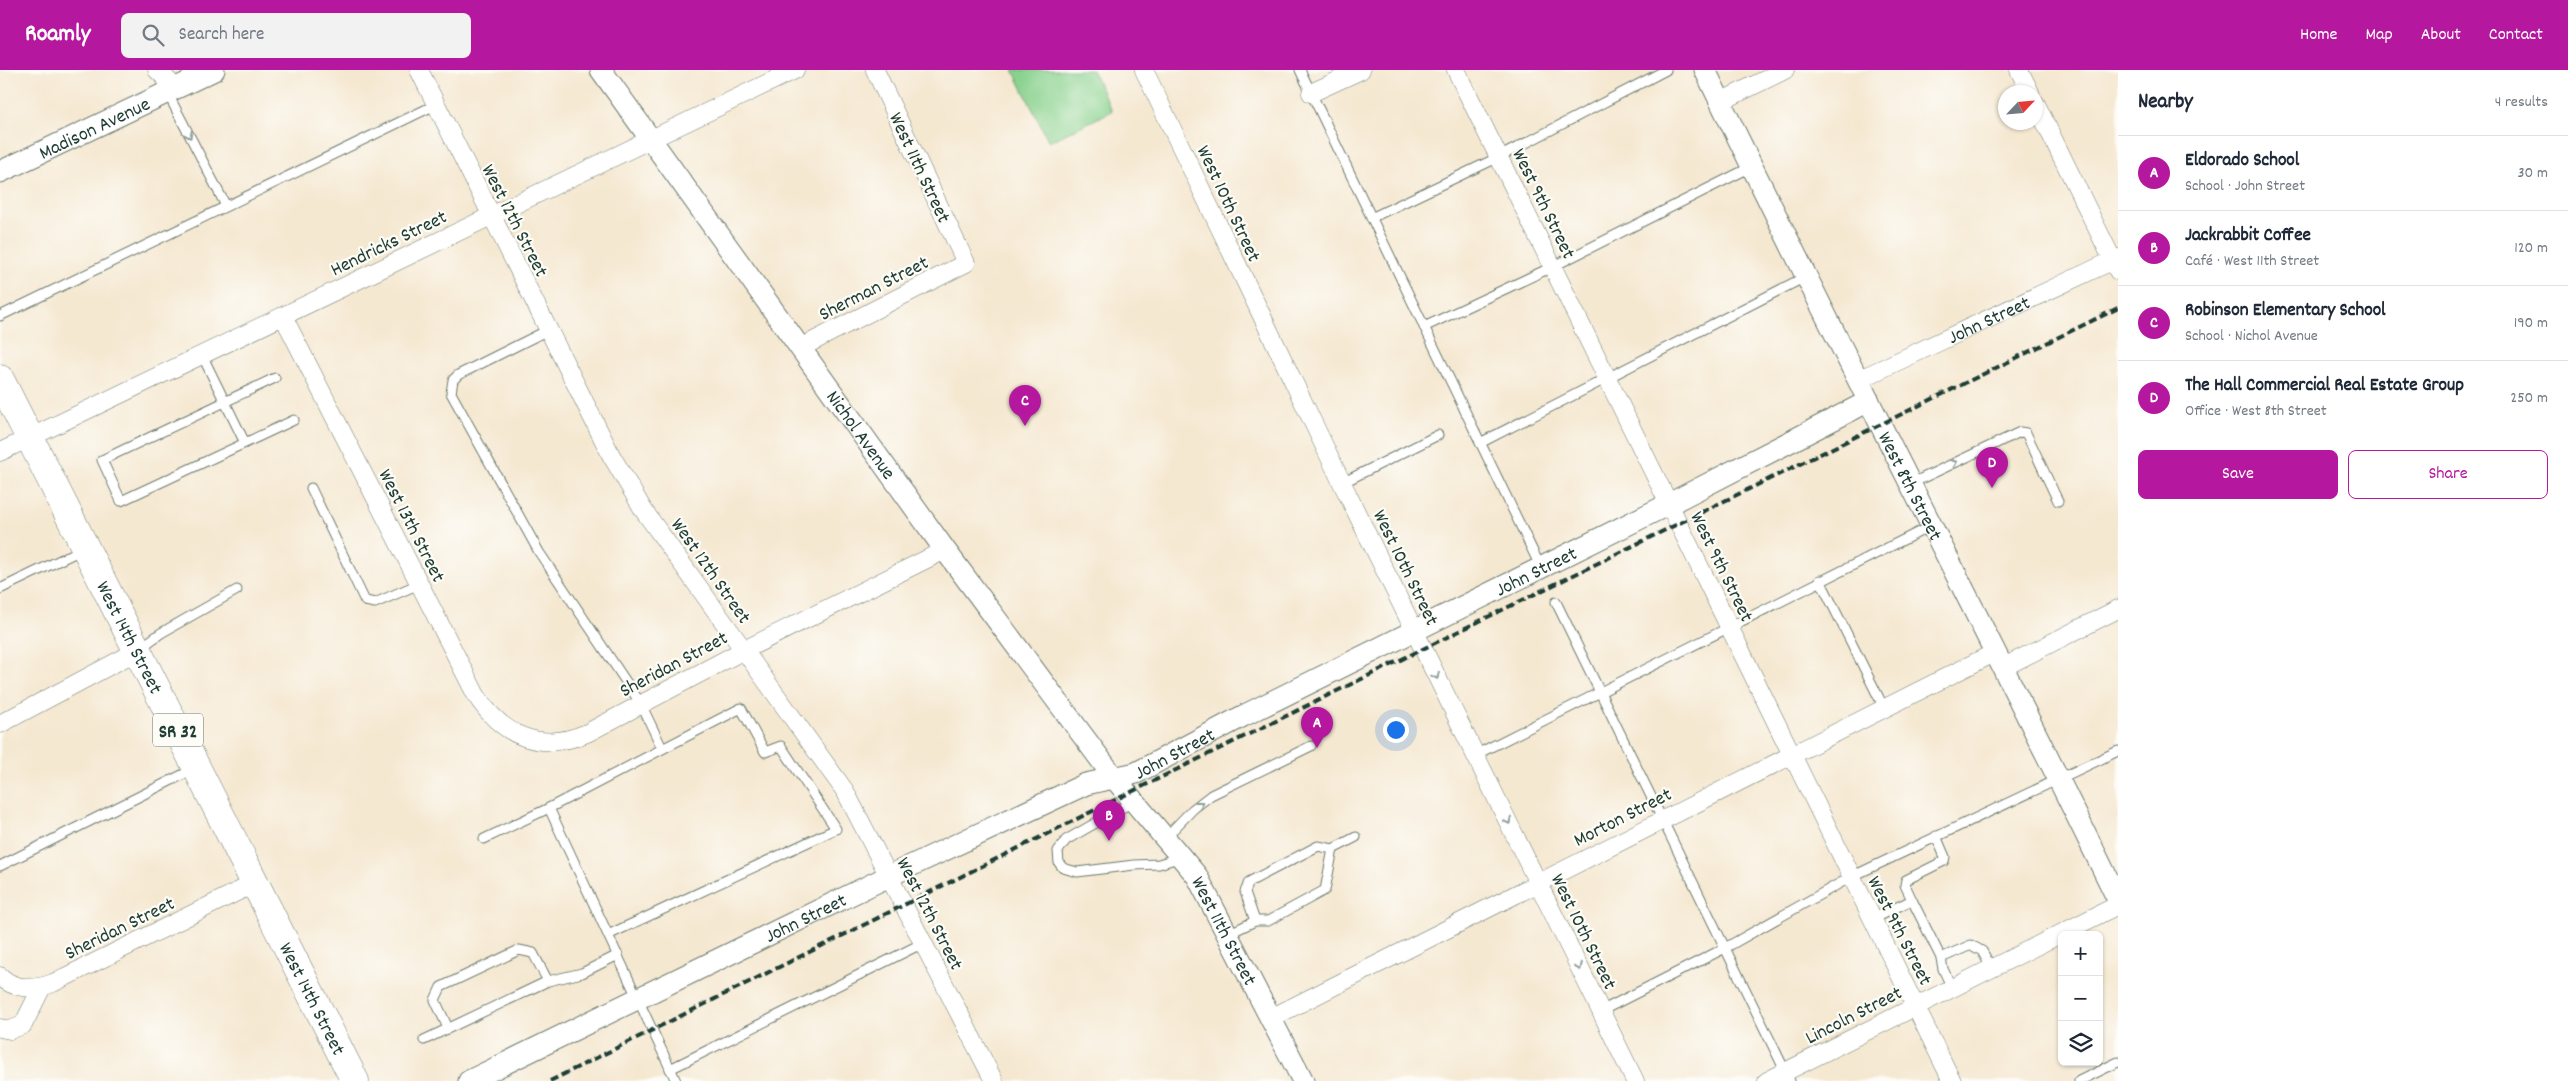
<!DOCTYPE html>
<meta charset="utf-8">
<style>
:root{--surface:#fff;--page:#f2f2f3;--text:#1f2937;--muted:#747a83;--line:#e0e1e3;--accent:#b5179e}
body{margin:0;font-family:Dekko,sans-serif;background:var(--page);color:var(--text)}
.controls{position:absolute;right:15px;bottom:15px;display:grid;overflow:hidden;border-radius:8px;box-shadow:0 1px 4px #0004}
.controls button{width:45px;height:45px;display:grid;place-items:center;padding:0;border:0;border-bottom:1px solid var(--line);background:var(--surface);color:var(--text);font:25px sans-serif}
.compass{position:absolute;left:1998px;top:15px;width:45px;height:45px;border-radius:50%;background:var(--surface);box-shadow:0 1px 4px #0004;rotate:64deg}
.you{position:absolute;left:1395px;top:659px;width:18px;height:18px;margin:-12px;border:4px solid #fff;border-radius:50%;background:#1a73e8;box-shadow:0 0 0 8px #1a73e833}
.badge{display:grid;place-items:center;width:32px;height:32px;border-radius:50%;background:var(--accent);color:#fff;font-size:16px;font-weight:700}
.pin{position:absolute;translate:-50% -41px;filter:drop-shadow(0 1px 2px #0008)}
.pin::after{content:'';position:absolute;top:26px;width:18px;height:15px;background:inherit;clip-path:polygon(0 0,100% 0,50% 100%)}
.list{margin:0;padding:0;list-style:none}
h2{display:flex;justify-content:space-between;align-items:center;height:65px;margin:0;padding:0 20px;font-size:21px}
h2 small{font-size:16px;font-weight:400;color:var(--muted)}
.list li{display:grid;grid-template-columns:32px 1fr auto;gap:15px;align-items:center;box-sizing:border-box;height:75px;padding:0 20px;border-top:1px solid var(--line)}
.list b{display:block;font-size:19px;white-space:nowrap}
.list p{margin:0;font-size:16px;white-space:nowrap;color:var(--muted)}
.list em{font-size:16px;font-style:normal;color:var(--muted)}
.actions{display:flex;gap:10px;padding:15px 20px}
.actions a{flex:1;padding:11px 0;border:1px solid var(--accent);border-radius:8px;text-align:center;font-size:18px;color:var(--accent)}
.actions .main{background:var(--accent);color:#fff}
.icon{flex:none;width:28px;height:28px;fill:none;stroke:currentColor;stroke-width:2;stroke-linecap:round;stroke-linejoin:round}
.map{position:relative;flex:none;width:2118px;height:1011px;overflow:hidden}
header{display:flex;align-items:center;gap:30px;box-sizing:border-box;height:70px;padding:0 25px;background:var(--accent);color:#fff}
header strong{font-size:24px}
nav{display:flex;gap:28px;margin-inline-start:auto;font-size:18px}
.search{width:350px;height:45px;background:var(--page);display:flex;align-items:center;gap:12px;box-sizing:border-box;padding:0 18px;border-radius:8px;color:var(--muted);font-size:19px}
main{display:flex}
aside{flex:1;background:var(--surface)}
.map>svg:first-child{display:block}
</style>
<header>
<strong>Roamly</strong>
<div class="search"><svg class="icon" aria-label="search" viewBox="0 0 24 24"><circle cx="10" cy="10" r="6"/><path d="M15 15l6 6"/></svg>Search here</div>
<nav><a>Home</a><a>Map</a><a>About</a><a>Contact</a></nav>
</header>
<main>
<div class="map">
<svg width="2118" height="1011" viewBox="0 0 2118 1011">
<rect width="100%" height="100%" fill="#fdfcf7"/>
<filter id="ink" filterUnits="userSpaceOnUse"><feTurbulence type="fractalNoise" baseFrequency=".02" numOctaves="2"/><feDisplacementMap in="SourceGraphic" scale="10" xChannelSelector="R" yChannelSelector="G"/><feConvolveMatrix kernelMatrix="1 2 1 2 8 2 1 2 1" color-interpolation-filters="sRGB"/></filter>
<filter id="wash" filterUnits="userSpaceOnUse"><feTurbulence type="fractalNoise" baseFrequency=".0096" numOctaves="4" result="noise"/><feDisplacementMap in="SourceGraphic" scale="20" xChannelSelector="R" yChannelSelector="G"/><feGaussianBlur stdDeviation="1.12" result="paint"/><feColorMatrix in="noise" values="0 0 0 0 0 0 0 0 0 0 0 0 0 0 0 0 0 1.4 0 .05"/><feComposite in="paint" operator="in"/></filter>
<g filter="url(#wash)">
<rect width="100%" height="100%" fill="#f5e8d1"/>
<path fill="#89d28e" stroke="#548861" d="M1013 0H1092L1112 41 1049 72Z"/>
</g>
<g filter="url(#ink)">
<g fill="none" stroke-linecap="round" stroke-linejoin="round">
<g stroke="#6a796b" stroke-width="11">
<g id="service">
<path d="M1300 0 1541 498"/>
<path d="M167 22 226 136"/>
<path d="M1371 148 1499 87 1666 0"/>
<path d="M0 246 435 35"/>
<path d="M1424 257 1552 197 1751 97"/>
<path d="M548 260 458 305 453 310 451 323 539 482 641 634 662 678"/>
<path d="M202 285 245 373 294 350"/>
<path d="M245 373 121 431 102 390 275 308"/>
<path d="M1480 373 1805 207"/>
<path d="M1342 413 1438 365"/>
<path d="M1910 414 2020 362 2026 363 2058 431"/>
<path d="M311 418 365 531 375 533 419 514"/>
<path d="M1820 510 1884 638"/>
<path d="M0 519 83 479"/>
<path d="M1556 532 1790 1011"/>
<path d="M139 579 161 563 237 520"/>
<path d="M1475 685 1931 456"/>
<path d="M1134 731 1066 770 1058 781 1059 793 1063 798 1077 802 1134 795 1159 794 1181 787"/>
<path d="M549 738 741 638 765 682 781 676 836 759 610 864"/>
<path d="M1165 768 1193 739 1211 725 1311 676"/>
<path d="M484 769 549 738 676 1011"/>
<path d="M0 796 194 699"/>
<path d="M1912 830 1941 888 1943 899 1952 918"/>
<path d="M1872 849 1912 830 1905 815 1906 810 1944 791 1945 787 1936 766"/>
<path d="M1255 851 1245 822 1249 812 1318 776 1333 779"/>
<path d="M1228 864 1255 851H1268L1325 820 1333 779 1356 767"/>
<path d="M1941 888 1971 875 1982 881 1992 899"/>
<path d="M1601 941 1725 878 1851 807 2118 681"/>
<path d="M448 958 435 930 441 917 519 880 533 883 548 911"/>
<path d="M424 970 548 911 582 903 618 885"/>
<path d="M670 999 923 873"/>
<path d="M2079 1011 2118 992"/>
</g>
</g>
<g stroke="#6a796b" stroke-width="19">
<g id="minor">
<path d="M157 0 176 18"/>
<path d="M419 0 611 385 644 441 845 721 994 1011"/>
<path d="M1144 0 1342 413 1635 1011"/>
<path d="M1456 0 1952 1011"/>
<path d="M2019 0 2030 22"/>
<path d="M1311 23 1361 0"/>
<path d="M1720 32 1785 0"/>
<path d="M2036 34 2118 201"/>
<path d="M283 246 476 625C502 666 540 683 587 663L742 581 945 480"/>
<path d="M800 278 966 193 875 0"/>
<path id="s1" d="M1858 310 2118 188"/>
<path d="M0 382 795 0"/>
<path d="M2002 598 2118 539"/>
<path d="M0 654 137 581"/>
<path d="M0 906C14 920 35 920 53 913L255 813"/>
<path d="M1271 948 1994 583"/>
<path d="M0 958 10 960 23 955 42 917"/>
<path d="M1767 1011 2118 835"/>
</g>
</g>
<g stroke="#6a796b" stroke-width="23">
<g id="tertiary">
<path id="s2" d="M601 0 945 480 1115 709 1197 806 1303 1011"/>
<path id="s3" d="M1705 0C1839 279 1983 552 2118 830"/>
<path id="s4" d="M0 102 214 0"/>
<path id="s5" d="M469 1011 889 806 1086 714 1136 703 1243 646 1669 434 1869 331"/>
</g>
</g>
<g stroke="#6a796b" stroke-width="29">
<g id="primary">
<path id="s6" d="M0 309 355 1011"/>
</g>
</g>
<use href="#service" stroke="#fff" stroke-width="9"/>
<use href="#minor" stroke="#fff" stroke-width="18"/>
<use href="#tertiary" stroke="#fff" stroke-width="21"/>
<use href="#primary" stroke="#fff" stroke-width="28"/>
<path stroke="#1f3d34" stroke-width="4" stroke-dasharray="8 4" stroke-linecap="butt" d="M550 1011 1127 724 2118 238"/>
</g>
<defs><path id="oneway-chevron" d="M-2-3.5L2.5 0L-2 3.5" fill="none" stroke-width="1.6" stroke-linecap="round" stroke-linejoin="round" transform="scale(1.25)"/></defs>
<g stroke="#8f9e9a">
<use href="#oneway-chevron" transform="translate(189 65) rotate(63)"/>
<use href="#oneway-chevron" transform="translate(1954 393) rotate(-25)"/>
<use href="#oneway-chevron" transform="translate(1436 606) rotate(64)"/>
<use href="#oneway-chevron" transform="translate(1200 734) rotate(-38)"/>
<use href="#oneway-chevron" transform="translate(1508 751) rotate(64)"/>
<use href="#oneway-chevron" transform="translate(1579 897) rotate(64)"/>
</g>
</g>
<g text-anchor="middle" stroke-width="4.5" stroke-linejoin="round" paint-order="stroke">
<rect fill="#fdfcf7" stroke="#62766e" stroke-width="1" x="153" y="643.5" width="50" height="33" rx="4"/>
<g font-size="19" font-weight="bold" fill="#1f3d34">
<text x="178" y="667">SR 32</text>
</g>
<g font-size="20" fill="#1f3d34" stroke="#fdfcf7">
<text dy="7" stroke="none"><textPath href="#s4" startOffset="104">Madison Avenue</textPath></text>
<text transform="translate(921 97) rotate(65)" y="7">West 11th Street</text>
<text transform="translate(1230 133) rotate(65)" y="7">West 10th Street</text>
<text transform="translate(1545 133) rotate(64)" y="7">West 9th Street</text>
<text transform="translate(516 150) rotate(63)" y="7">West 12th Street</text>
<text transform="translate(388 172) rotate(-26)" y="7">Hendricks Street</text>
<text transform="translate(873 217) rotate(-27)" y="7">Sherman Street</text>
<text dy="7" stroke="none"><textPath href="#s1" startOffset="144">John Street</textPath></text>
<text dy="7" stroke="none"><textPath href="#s2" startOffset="448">Nichol Avenue</textPath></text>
<text dy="7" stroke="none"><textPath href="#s3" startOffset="464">West 8th Street</textPath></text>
<text transform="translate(413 455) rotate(63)" y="7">West 13th Street</text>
<text transform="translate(1723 496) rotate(64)" y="7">West 9th Street</text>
<text transform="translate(1407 497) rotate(64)" y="7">West 10th Street</text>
<text transform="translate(712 500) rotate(55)" y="7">West 12th Street</text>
<text dy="7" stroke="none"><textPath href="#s5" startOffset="1184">John Street</textPath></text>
<text dy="7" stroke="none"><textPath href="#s6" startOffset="289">West 14th Street</textPath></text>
<text transform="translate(673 593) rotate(-28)" y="7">Sheridan Street</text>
<text dy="7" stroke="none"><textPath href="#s5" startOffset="779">John Street</textPath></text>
<text transform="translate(1622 746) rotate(-27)" y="7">Morton Street</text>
<text transform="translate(931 843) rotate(63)" y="7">West 12th Street</text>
<text dy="7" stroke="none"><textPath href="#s5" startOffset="374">John Street</textPath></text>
<text transform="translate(119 857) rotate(-26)" y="7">Sheridan Street</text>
<text transform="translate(1901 860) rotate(63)" y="7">West 9th Street</text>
<text dy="7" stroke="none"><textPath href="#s2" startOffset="1064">West 11th Street</textPath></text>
<text transform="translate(1585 861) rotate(64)" y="7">West 10th Street</text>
<text dy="7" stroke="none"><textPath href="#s6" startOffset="694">West 14th Street</textPath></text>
<text transform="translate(1853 944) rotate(-27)" y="7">Lincoln Street</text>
</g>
</g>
</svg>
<div class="controls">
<button>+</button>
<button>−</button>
<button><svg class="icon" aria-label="layers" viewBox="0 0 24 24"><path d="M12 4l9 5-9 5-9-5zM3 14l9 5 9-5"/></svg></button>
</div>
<svg class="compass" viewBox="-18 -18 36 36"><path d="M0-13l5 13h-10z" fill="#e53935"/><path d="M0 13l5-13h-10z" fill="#747a83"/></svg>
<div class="you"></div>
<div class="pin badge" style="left:1317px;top:678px">A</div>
<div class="pin badge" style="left:1109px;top:771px">B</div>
<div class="pin badge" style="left:1025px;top:356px">C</div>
<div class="pin badge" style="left:1992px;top:418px">D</div>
</div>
<aside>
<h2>Nearby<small>4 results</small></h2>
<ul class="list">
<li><span class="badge">A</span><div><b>Eldorado School</b><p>School · John Street</p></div><em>30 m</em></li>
<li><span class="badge">B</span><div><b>Jackrabbit Coffee</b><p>Café · West 11th Street</p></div><em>120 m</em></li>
<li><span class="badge">C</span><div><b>Robinson Elementary School</b><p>School · Nichol Avenue</p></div><em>190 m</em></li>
<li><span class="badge">D</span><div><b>The Hall Commercial Real Estate Group</b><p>Office · West 8th Street</p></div><em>250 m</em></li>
</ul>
<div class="actions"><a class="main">Save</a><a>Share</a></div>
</aside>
</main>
